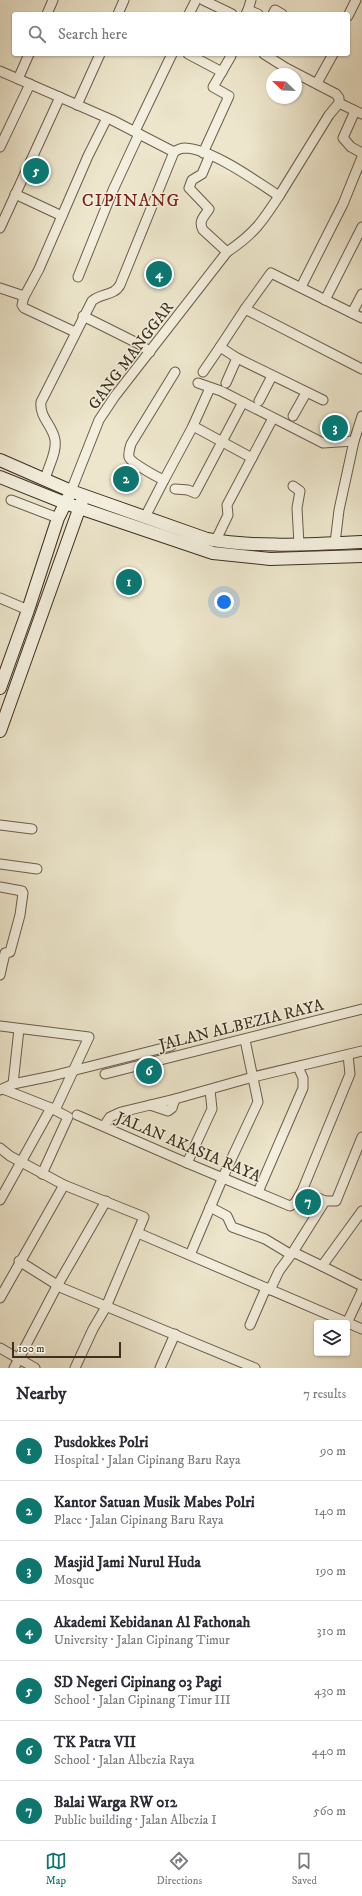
<!DOCTYPE html>
<meta charset="utf-8">
<style>
:root{--surface:#fff;--page:#f2f2f3;--text:#2b2b33;--muted:#7c7c81;--line:#e1e1e2;--accent:#0f766e}
body{margin:0;font-family:"IM FELL DW Pica",serif;background:var(--page);color:var(--text)}
.controls{position:absolute;right:12px;bottom:12px;display:grid;overflow:hidden;border-radius:4px;box-shadow:0 1px 3px #0004}
.controls button{width:36px;height:36px;display:grid;place-items:center;padding:0;border:0;border-bottom:1px solid var(--line);background:var(--surface);color:var(--text);font:20px sans-serif}
.compass{position:absolute;left:266px;top:68px;width:36px;height:36px;border-radius:50%;background:var(--surface);box-shadow:0 1px 3px #0004;rotate:293deg}
.scale{position:absolute;left:12px;bottom:10px;width:109px;box-sizing:border-box;padding-left:4px;border:2px solid #3e2f1f;border-top:0;font-size:11px;line-height:14px;white-space:nowrap;color:#3e2f1f;-webkit-text-stroke:3px #f3efde;paint-order:stroke}
.you{position:absolute;left:224px;top:602px;width:14px;height:14px;margin:-10px;border:3px solid #fff;border-radius:50%;background:#1a73e8;box-shadow:0 0 0 6px #1a73e833}
.badge{display:grid;place-items:center;width:26px;height:26px;border-radius:50%;background:var(--accent);color:#fff;font-size:13px;font-weight:700}
.pin{position:absolute;translate:-50% -50%;border:2px solid #fff;box-shadow:0 1px 4px #0006}
.list{margin:0;padding:0;list-style:none}
h2{display:flex;justify-content:space-between;align-items:center;height:52px;margin:0;padding:0 16px;font-size:17px}
h2 small{font-size:13px;font-weight:400;color:var(--muted)}
.list li{display:grid;grid-template-columns:26px 1fr auto;gap:12px;align-items:center;box-sizing:border-box;height:60px;padding:0 16px;border-top:1px solid var(--line)}
.list b{display:block;font-size:15px;white-space:nowrap}
.list p{margin:0;font-size:13px;white-space:nowrap;color:var(--muted)}
.list em{font-size:13px;font-style:normal;color:var(--muted)}
.icon{flex:none;width:22px;height:22px;fill:none;stroke:currentColor;stroke-width:2;stroke-linecap:round;stroke-linejoin:round}
.map{position:relative;flex:none;width:362px;height:1368px;overflow:hidden}
.search{position:absolute;background:var(--surface);box-shadow:0 1px 3px #0004;left:12px;right:12px;top:12px;height:44px;display:flex;align-items:center;gap:10px;box-sizing:border-box;padding:0 14px;border-radius:4px;color:var(--muted);font-size:15px}
.sheet{height:472px;background:var(--surface)}
nav{display:flex;justify-content:space-around;align-items:center;box-sizing:border-box;height:56px;border-top:1px solid var(--line);background:var(--surface);font-size:11px;color:var(--muted)}
nav a{display:grid;justify-items:center;gap:2px}
nav .on{color:var(--accent)}
.map>svg:first-child{display:block}
</style>
<div class="map">
<svg width="362" height="1368" viewBox="0 0 362 1368">
<rect width="100%" height="100%" fill="#ede6cc"/>
<filter id="stains"><feTurbulence type="fractalNoise" baseFrequency=".005" numOctaves="4"/><feColorMatrix values="0 0 0 0 .2 0 0 0 0 .09 0 0 0 0 .02 0 0 0 .5 -.17"/></filter>
<radialGradient id="worn" r=".72"><stop offset=".6" stop-color="#630" stop-opacity="0"/><stop offset="1" stop-color="#630" stop-opacity=".3"/></radialGradient>
<g fill="none" stroke-linecap="round" stroke-linejoin="round">
<g stroke="#6a5d4a" stroke-width="11">
<g id="street">
<path d="M203 0 232 14"/>
<path d="M248 10 251 0"/>
<path d="M47 14 53 0"/>
<path d="M118 14 124 0"/>
<path d="M189 14 196 0"/>
<path d="M246 14 248 10 258 14"/>
<path d="M273 14 275 10 282 14"/>
<path d="M348 16 356 0"/>
<path d="M188 54 222 72"/>
<path d="M264 54 286 68 336 94 339 98V103"/>
<path d="M0 71 112 120 174 152C177 150 181 148 185 148 212 149 256 181 279 196L329 115 339 103"/>
<path d="M18 79 29 54"/>
<path d="M317 83 333 54"/>
<path d="M339 103 362 114"/>
<path d="M77 105 100 54"/>
<path d="M355 111 343 138 351 147 362 153"/>
<path d="M135 131 172 54"/>
<path d="M0 147 30 84"/>
<path d="M203 153 229 96 213 87 231 56"/>
<path d="M15 194 62 216"/>
<path d="M0 228 60 97"/>
<path d="M227 252C254 234 262 222 279 196"/>
<path d="M78 277 113 190 139 134"/>
<path d="M301 287 343 204 362 157"/>
<path d="M0 288 24 296 22 305 24 308 75 332"/>
<path d="M24 297 39 269 88 156 107 118"/>
<path d="M325 300 362 227"/>
<path d="M245 309 220 347 237 358 323 400"/>
<path d="M352 313 362 294"/>
<path d="M83 316 141 345 150 352"/>
<path d="M362 318 271 273 245 309 362 369"/>
<path d="M203 372 220 347"/>
<path d="M198 383 221 391 323 443 354 441 362 416"/>
<path d="M226 383 237 358"/>
<path d="M259 401 272 376"/>
<path d="M293 416 306 393"/>
<path d="M193 426 252 458"/>
<path d="M45 480C48 466 57 453 55 440 53 426 39 417 41 402L92 301C101 293 114 296 120 285L174 152"/>
<path d="M164 480 192 428 210 388"/>
<path d="M293 486 300 491 297 508 299 544"/>
<path d="M175 489 188 490 195 493 243 402"/>
<path d="M71 491 99 420 115 396 227 252 203 230C198 221 204 217 209 209L189 188 192 180 202 174 210 155"/>
<path d="M11 500 58 518"/>
<path d="M145 517 164 480C157 477 131 463 129 457 128 453 130 448 131 444L175 372"/>
<path d="M216 540 228 515 227 505 273 418"/>
<path d="M335 543 339 510 354 441"/>
<path d="M0 598 28 610"/>
<path d="M0 825 32 829"/>
<path d="M0 864 37 869"/>
<path d="M0 887 22 891 23 893 20 915 10 952 5 953 0 975"/>
<path d="M0 1026 89 1037 55 1110"/>
<path d="M105 1074 362 1009"/>
<path d="M13 1084 19 1029"/>
<path d="M3 1089 51 1108"/>
<path d="M0 1090 13 1084 52 1076 171 1046"/>
<path d="M150 1105 168 1111 172 1108 175 1099"/>
<path d="M77 1115 187 1163 290 1206 295 1203 302 1191 350 1074 348 1055"/>
<path d="M104 1126 110 1117 121 1112 175 1099 253 1077 362 1051"/>
<path d="M0 1148 10 1156 64 1185 144 1217 106 1307 93 1329 75 1368"/>
<path d="M187 1163 212 1109 210 1090"/>
<path d="M302 1191 325 1201H336L362 1137"/>
<path d="M258 1192 303 1088V1078L298 1067"/>
<path d="M0 1200 51 1108 68 1117 42 1174"/>
<path d="M210 1207 227 1216 232 1227 265 1239 290 1254"/>
<path d="M138 1233 362 1329"/>
<path d="M293 1252 322 1266 362 1211"/>
<path d="M190 1255 223 1177 258 1102 245 1040"/>
<path d="M19 1261 62 1288 255 1368"/>
<path d="M322 1266 362 1286"/>
<path d="M270 1290 279 1271 293 1252 325 1201"/>
<path d="M0 1298 64 1185"/>
<path d="M347 1323 362 1291"/>
<path d="M250 1325 266 1288"/>
<path d="M0 1348 35 1368"/>
<path d="M14 1368 57 1286 106 1201"/>
<path d="M160 1368 175 1334"/>
</g>
</g>
<g stroke="#3e2f1f" stroke-width="14">
<g id="secondary">
<path d="M0 460 71 491 207 539C254 548 314 544 362 542"/>
<path d="M0 477 65 503 213 553 270 559 362 556"/>
<path d="M0 688 28 610 58 518 68 498"/>
<path d="M0 731 82 501"/>
</g>
</g>
<use href="#street" stroke="#f3efde" stroke-width="9"/>
<use href="#secondary" stroke="#f3efde" stroke-width="12"/>
</g>
<g text-anchor="middle" stroke-width="3" stroke-linejoin="round" paint-order="stroke">
<g font-size="16" fill="#3e2f1f" stroke="#f3efde">
<text transform="translate(130 355) rotate(-53)" y="6">GANG MANGGAR</text>
<text transform="translate(241 1024) rotate(-14)" y="6">JALAN ALBEZIA RAYA</text>
<text transform="translate(189 1146) rotate(23)" y="6">JALAN AKASIA RAYA</text>
</g>
<g font-size="18" letter-spacing="1" fill="#7a1f14" stroke="#f3efde">
<text x="131" y="206">CIPINANG</text>
</g>
</g>
<rect width="100%" height="100%" filter="url(#stains)"/>
<rect width="100%" height="100%" fill="url(#worn)"/>
</svg>
<div class="controls">
<button><svg class="icon" aria-label="layers" viewBox="0 0 24 24"><path d="M12 4l9 5-9 5-9-5zM3 14l9 5 9-5"/></svg></button>
</div>
<svg class="compass" viewBox="-18 -18 36 36"><path d="M0-13l5 13h-10z" fill="#e53935"/><path d="M0 13l5-13h-10z" fill="#7c7c81"/></svg>
<div class="scale">100 m</div>
<div class="you"></div>
<div class="pin badge" style="left:129px;top:582px">1</div>
<div class="pin badge" style="left:126px;top:479px">2</div>
<div class="pin badge" style="left:335px;top:428px">3</div>
<div class="pin badge" style="left:159px;top:274px">4</div>
<div class="pin badge" style="left:36px;top:171px">5</div>
<div class="pin badge" style="left:149px;top:1071px">6</div>
<div class="pin badge" style="left:308px;top:1202px">7</div>
<div class="search"><svg class="icon" aria-label="search" viewBox="0 0 24 24"><circle cx="10" cy="10" r="6"/><path d="M15 15l6 6"/></svg>Search here</div>
</div>
<section class="sheet">
<h2>Nearby<small>7 results</small></h2>
<ul class="list">
<li><span class="badge">1</span><div><b>Pusdokkes Polri</b><p>Hospital · Jalan Cipinang Baru Raya</p></div><em>90 m</em></li>
<li><span class="badge">2</span><div><b>Kantor Satuan Musik Mabes Polri</b><p>Place · Jalan Cipinang Baru Raya</p></div><em>140 m</em></li>
<li><span class="badge">3</span><div><b>Masjid Jami Nurul Huda</b><p>Mosque</p></div><em>190 m</em></li>
<li><span class="badge">4</span><div><b>Akademi Kebidanan Al Fathonah</b><p>University · Jalan Cipinang Timur</p></div><em>310 m</em></li>
<li><span class="badge">5</span><div><b>SD Negeri Cipinang 03 Pagi</b><p>School · Jalan Cipinang Timur III</p></div><em>430 m</em></li>
<li><span class="badge">6</span><div><b>TK Patra VII</b><p>School · Jalan Albezia Raya</p></div><em>440 m</em></li>
<li><span class="badge">7</span><div><b>Balai Warga RW 012</b><p>Public building · Jalan Albezia I</p></div><em>560 m</em></li>
</ul>
</section>
<nav>
<a class="on"><svg class="icon" aria-label="map" viewBox="0 0 24 24"><path d="M3 6l6-2 6 2 6-2v14l-6 2-6-2-6 2zM9 4v14M15 6v14"/></svg>Map</a>
<a><svg class="icon" aria-label="directions" viewBox="0 0 24 24"><path d="M12 3l9 9-9 9-9-9zM9 14v-3h6M13 9l2 2-2 2"/></svg>Directions</a>
<a><svg class="icon" aria-label="saved" viewBox="0 0 24 24"><path d="M7 4h10v16l-5-4-5 4z"/></svg>Saved</a>
</nav>
